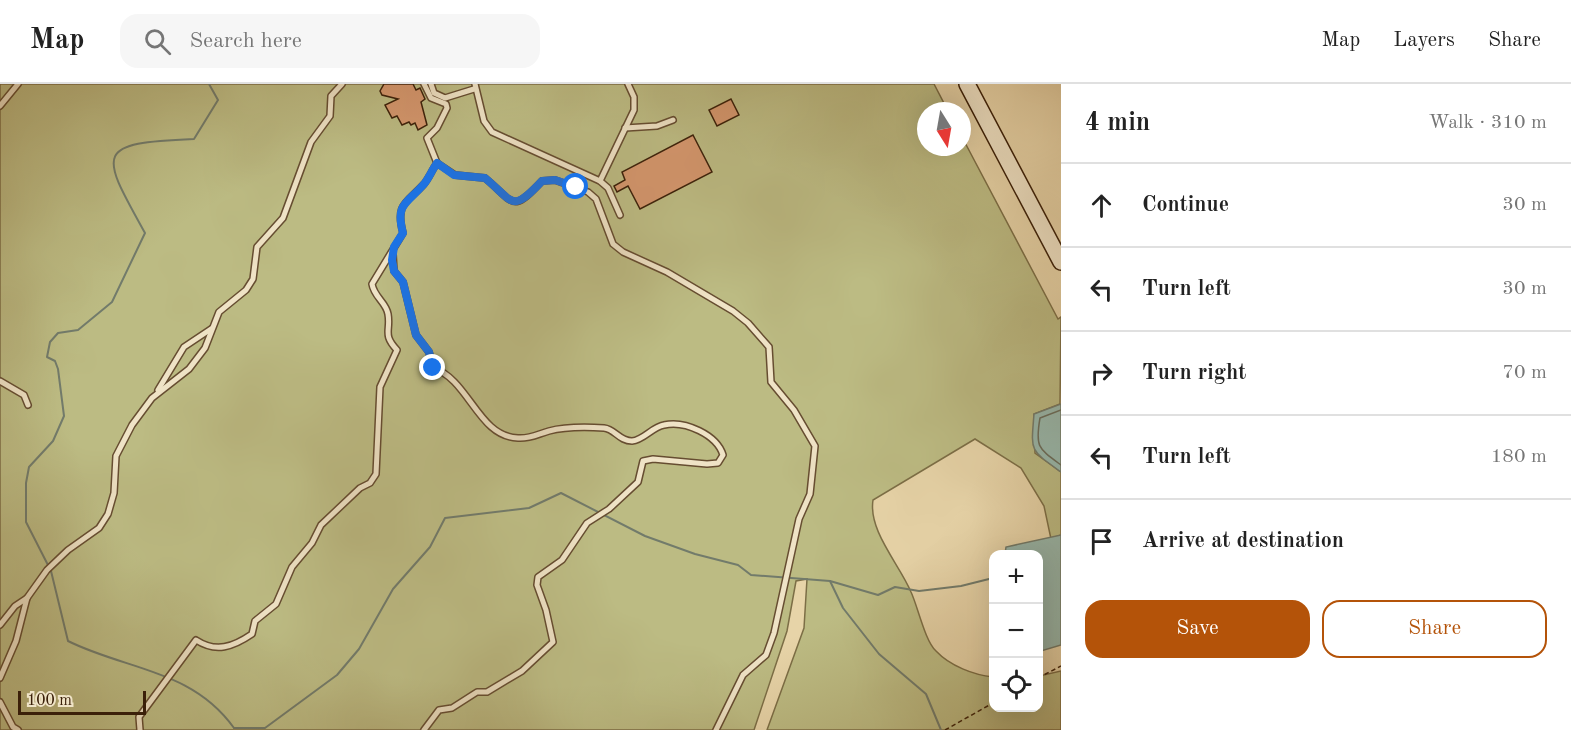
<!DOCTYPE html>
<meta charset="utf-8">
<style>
:root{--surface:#fff;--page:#f6f6f6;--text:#222;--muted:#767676;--line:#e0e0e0;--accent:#b45309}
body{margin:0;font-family:"Old Standard TT",serif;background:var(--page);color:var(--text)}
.controls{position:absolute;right:18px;bottom:18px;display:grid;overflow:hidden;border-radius:12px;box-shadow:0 6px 24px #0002}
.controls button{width:54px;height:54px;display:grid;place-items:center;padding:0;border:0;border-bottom:2px solid var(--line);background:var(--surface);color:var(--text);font:30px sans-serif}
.compass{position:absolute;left:917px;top:18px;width:54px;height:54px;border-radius:50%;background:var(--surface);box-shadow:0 6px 24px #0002;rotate:169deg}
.scale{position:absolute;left:18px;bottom:15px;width:128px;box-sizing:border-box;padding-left:6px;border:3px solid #3b2009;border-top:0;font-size:16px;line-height:21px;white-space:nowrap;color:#3b2009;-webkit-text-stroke:4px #efe3c6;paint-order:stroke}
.stop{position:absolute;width:18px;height:18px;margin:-14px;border:4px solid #1a73e8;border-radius:50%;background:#fff}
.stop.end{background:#1a73e8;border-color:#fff;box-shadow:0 2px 6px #0008}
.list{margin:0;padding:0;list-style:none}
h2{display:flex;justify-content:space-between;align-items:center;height:78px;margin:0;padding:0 24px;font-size:26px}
h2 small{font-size:20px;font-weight:400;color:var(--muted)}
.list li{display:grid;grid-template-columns:39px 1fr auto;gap:18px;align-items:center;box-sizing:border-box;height:84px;padding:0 24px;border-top:2px solid var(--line)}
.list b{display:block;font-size:22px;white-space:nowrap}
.list em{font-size:20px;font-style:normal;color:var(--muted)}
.actions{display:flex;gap:12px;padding:18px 24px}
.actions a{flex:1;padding:14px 0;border:2px solid var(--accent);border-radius:18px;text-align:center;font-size:21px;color:var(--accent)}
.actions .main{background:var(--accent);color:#fff}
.icon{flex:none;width:33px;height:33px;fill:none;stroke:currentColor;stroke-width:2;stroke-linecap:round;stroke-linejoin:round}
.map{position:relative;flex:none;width:1061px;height:646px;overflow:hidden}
header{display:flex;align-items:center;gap:36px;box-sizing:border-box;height:84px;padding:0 30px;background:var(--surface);border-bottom:2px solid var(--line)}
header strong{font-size:28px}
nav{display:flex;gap:33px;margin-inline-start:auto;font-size:21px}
.search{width:420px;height:54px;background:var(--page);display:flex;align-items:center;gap:15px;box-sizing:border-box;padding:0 21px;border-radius:18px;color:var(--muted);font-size:22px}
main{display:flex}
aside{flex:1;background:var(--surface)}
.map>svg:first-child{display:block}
</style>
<header>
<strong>Map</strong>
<div class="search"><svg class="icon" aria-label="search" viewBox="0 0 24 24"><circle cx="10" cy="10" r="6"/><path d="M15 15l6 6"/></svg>Search here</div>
<nav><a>Map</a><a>Layers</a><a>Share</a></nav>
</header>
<main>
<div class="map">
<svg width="1061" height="646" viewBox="0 0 1061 646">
<rect width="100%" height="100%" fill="#e7d4a8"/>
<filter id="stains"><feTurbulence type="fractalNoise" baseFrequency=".00333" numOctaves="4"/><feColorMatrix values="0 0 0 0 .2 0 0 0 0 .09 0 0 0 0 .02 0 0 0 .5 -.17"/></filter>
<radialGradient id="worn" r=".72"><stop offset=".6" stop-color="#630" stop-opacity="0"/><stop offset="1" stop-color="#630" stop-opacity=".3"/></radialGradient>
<path fill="#bcbb83" stroke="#7c6e46" stroke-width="1.5" d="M0 0H934L948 27H926V63H962V53L1058 235 1061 233 1060 320 1034 330 1035 369 1061 388V451L1051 455 1044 422 1021 384 975 355 873 416C868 447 900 481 911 508 918 523 925 557 936 567 950 582 974 591 993 593V624H1038L1039 592 1061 587V646H767L804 544 807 495 796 497 787 547 754 646H0Z"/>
<g fill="#97b8ad" stroke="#727b6b" stroke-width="1.5">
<path d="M1061 320V388C1029 365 1031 368 1034 330Z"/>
<path d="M1061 451V561L1041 567 1038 564V470H1005L1006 463Z"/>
</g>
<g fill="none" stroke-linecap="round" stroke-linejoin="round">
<path stroke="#696c5b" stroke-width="1.5" d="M1061 326 1040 334C1035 363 1038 364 1061 381"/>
<g stroke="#727b6b" stroke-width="2">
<path d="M209 0 218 16 194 55C93 59 100 68 145 149L112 218 78 246 58 249 50 258 47 273 55 277 58 285 64 332 53 357 29 383 26 399V438L51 487 68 557C126 586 192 585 234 644"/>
<path d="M830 497 843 524 879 570 926 610 941 646"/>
<path d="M234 644H265L337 591 359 565 393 505 430 463 445 434 529 424 561 409 645 452 695 470 738 481 751 491 830 497 878 511 895 503 919 507 961 502 993 494"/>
</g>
</g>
<g fill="#d5976e" stroke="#3b2009" stroke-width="1.5">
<path d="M384 0H413L416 6 420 4 425 15 421 18 427 41 418 46 415 39 411 41 409 38 402 41 397 32 392 34 385 21 398 15 382 11 380 7Z"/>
<path d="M731 15 739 31 717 42 709 26Z"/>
<path d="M693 51 712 88 640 125 628 102 617 108 614 102 625 96 622 88Z"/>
</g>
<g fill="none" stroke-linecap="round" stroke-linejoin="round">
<g stroke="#664d31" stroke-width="8">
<g id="lane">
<path d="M424 0 431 14 446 20 447 24 437 44 427 54 437 79"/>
<path d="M431 0 434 9 445 14 474 5"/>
<path d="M475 0 484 37 492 48 600 97 608 104 620 131"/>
<path d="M0 22 18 0"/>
<path d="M625 44 657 42 673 36"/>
<path d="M600 97 634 26V13L628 0"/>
<path d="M393 170 394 187 403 198 416 251 429 268 433 284C469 295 478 353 518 354 530 355 538 350 549 347 564 343 588 343 604 344 615 345 619 357 632 357 644 356 652 343 664 341 685 336 717 351 723 371L718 379 707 380 653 375 643 377 638 398 609 425 587 439 562 476 538 493 537 501 546 526 553 558 522 587 487 608H477L452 624 439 626 424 646"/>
<path d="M0 297 24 311 28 321"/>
<path d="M158 306 184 263 211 245"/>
<path d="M0 541 15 522 27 514"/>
<path d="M0 594 16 557 27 514 47 486 68 466 99 444 108 430 114 409 116 372 132 341 152 314 189 285 205 264 219 228 246 206 253 195 257 163 283 134 311 58 330 32 331 12 342 0"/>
<path d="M0 618 13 643 18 646"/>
<path d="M140 646 139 633 196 556C216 569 233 563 252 550L255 537 276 520 292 483 312 459 321 441 360 404 370 399 376 390 380 303 397 266C382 250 391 247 388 230 386 218 374 213 372 200L403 149C395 119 407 119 424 100 429 94 432 86 437 79L455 91 485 94C515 119 511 130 542 97L555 96 588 108 596 115 613 160 623 168 667 188 733 227 748 239 769 263 771 298 794 326 815 362 810 410 799 435 774 549 766 571 743 591 716 646"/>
</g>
</g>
<g stroke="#3b2009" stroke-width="18">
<path id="secondary" d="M967 0 1061 178"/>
</g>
<g stroke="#3b2009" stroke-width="1.5" stroke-dasharray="4.5 3" stroke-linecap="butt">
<path d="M1038 594 1061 582"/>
<path d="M945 646 993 619"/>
</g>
<use href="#lane" stroke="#efe3c6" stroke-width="5"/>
<use href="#secondary" stroke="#efe3c6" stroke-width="15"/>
</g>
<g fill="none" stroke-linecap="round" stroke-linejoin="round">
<path stroke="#1a73e8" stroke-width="8" d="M433 284 429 268 416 251 403 198 394 187 392 176 394 163 403 149C395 119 407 120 424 100 429 94 432 86 437 79L454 91 485 94C514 118 511 130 542 97L555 96 576 103"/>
</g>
<rect width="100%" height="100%" filter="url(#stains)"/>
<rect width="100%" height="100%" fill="url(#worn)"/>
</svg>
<div class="controls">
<button>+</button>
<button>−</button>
<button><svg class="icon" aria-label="locate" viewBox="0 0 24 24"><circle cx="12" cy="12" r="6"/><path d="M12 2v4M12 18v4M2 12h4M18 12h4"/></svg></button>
</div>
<svg class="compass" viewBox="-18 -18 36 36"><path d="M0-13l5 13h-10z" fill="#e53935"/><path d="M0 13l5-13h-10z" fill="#767676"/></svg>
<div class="scale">100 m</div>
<div class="stop" style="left:576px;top:103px"></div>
<div class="stop end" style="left:433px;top:284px"></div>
</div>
<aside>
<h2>4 min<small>Walk · 310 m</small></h2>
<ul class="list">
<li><svg class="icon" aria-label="ahead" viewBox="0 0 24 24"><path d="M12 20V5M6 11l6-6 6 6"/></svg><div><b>Continue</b></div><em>30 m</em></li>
<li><svg class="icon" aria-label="left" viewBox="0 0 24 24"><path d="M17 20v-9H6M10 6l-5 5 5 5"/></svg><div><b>Turn left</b></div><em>30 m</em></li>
<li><svg class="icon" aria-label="right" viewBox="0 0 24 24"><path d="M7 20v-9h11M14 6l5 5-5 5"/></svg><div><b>Turn right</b></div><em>70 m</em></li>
<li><svg class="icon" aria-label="left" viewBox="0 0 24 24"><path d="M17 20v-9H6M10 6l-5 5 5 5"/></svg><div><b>Turn left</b></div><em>180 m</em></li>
<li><svg class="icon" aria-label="arrive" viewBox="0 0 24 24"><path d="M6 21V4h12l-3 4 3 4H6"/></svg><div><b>Arrive at destination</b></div></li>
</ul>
<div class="actions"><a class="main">Save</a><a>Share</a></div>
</aside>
</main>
